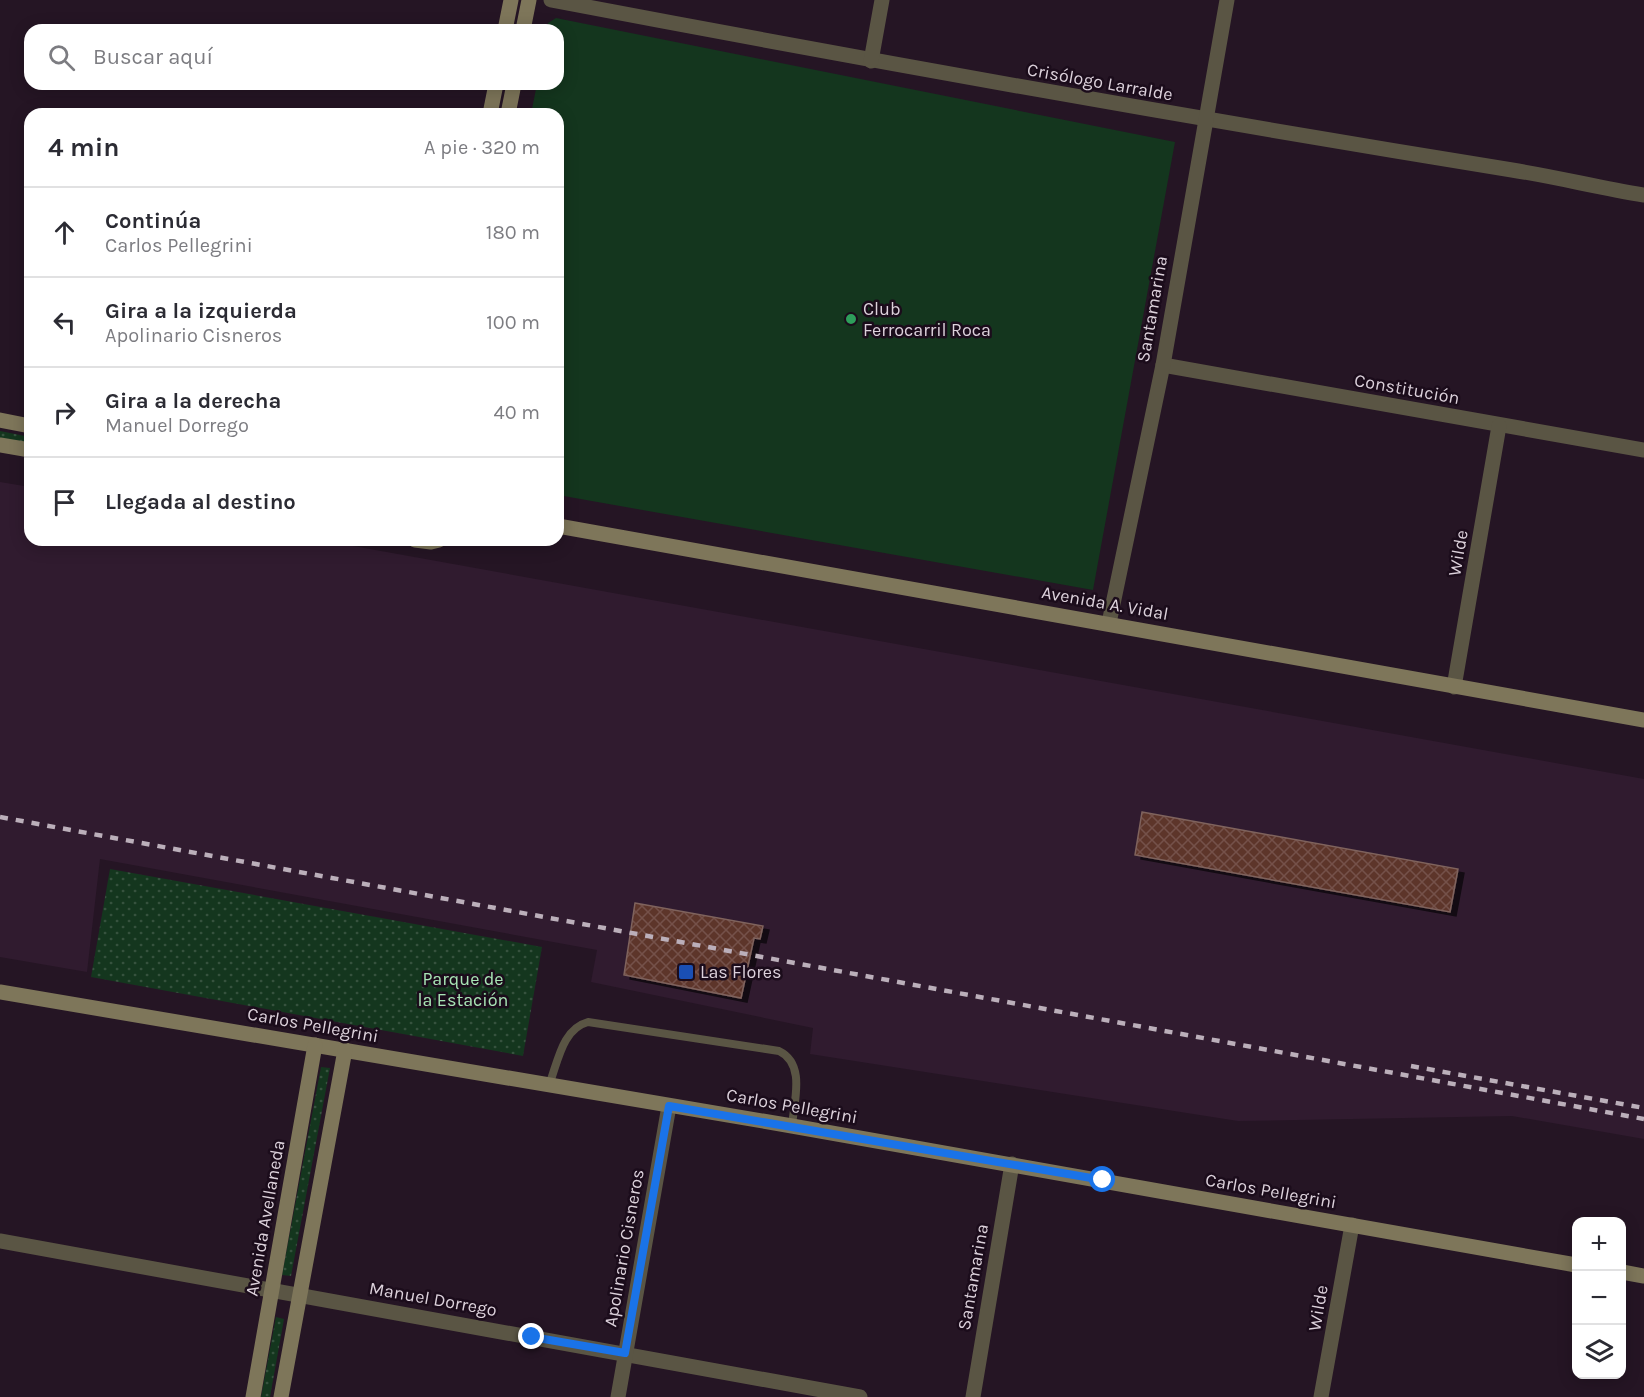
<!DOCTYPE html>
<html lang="es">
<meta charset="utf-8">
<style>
:root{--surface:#fff;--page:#f7f7f7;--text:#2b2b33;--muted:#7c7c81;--line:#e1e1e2}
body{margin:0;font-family:Karla,sans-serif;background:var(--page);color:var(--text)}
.controls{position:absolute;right:18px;bottom:18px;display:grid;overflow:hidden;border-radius:12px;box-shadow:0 3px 15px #0003}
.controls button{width:54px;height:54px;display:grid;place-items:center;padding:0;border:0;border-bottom:2px solid var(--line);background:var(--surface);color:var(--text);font:30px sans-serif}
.stop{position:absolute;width:18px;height:18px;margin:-14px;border:4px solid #1a73e8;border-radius:50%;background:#fff}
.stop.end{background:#1a73e8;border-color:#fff;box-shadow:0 2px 6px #0008}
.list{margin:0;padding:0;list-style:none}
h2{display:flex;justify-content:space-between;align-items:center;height:78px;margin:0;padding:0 24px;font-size:26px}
h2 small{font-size:20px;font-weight:400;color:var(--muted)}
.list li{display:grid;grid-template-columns:39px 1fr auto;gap:18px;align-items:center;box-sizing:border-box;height:90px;padding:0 24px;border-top:2px solid var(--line)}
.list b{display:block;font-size:22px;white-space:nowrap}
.list p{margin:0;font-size:20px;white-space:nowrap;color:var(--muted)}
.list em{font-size:20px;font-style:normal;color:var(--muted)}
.icon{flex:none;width:33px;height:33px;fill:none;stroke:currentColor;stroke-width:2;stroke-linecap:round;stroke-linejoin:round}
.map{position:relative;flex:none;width:1644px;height:1397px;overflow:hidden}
.search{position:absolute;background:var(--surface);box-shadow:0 3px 15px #0003;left:24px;top:24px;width:540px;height:66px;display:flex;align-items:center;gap:15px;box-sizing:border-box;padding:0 21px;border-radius:18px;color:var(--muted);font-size:22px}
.panel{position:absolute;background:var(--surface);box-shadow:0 3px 15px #0003;left:24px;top:108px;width:540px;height:438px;border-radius:18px}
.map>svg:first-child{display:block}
</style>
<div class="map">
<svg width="1644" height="1397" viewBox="0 0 1644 1397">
<defs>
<pattern id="grass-dots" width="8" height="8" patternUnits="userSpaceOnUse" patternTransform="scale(1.5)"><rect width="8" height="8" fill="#14361e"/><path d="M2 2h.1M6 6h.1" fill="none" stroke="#36523e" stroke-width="1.8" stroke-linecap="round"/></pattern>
<pattern id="building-cross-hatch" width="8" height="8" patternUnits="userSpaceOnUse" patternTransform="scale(1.5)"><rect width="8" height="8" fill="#5d352c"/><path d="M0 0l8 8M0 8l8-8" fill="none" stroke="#74514a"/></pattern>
<filter id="shadow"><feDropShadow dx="6" dy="4" stdDeviation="0" flood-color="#0009"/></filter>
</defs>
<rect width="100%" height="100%" fill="#251524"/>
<path fill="#301b2f" d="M0 482 30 487V540H320L1644 779V1139L1512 1116 1238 1121 810 1054 813 1028 591 982 597 950 100 859 87 972 0 957Z"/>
<g fill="url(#grass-dots)">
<path d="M0 431 30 437V443L0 438Z"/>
<path d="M110 869 542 947 523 1056 91 977Z"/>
<path d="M321 1067 330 1068 291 1276 282 1275Z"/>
<path d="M276 1317 284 1319 270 1397H261Z"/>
</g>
<path fill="#14361e" d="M556 18 1175 142 1093 590 558 495V114H531L537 84H558V30H546L548 23Z"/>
<g fill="url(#building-cross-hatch)" stroke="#7f635d" stroke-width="1.5" filter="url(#shadow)">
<path d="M1142 812 1458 869 1450 912 1135 855Z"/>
<path d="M635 903 763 926 760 939 754 938 741 998 624 975Z"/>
</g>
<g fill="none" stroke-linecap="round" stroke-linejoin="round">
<path stroke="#5a5544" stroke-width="8" d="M549 1085C558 1062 562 1029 588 1022L779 1051C806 1064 794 1101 792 1126"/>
<g stroke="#5a5544" stroke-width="15">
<path d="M551 0C871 61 1191 118 1512 170 1557 177 1600 188 1644 195"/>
<path d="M871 61 882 0"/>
<path d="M1163 365 1644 450"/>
<path d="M1109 623 1163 365 1227 0"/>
<path d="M1454 687 1499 426"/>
<path d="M0 1241 860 1397"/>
<path d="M618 1397 669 1106"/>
<path d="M973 1397 1012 1164"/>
<path d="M1321 1397 1352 1225"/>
</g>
<g stroke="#7e765a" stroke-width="15">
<path d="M505 30 511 0"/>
<path d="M523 30 529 0"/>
<path d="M490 114 496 84"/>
<path d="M508 114 514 84"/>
<path d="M0 420 30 426"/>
<path d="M0 445 30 450"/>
<path d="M558 526 1644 720"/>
<path d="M415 540 431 542 439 540"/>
<path d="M0 992 792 1126 1576 1265"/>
<path d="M1622 1272 1644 1276"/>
<path d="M253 1397 315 1045"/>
<path d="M281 1397 345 1050"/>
</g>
<g stroke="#bbafba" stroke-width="4.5" stroke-dasharray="8 8" stroke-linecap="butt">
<path d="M0 817 1644 1119"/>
<path d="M1411 1066 1644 1108"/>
</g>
</g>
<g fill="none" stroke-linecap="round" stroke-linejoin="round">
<path stroke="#1a73e8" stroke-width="8" d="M532 1337 625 1353 669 1106 1103 1180"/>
</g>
<circle fill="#2e9e5b" stroke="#1b0c1b" stroke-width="2" cx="851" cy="319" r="6"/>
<rect fill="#1a4fb4" stroke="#1b0c1b" stroke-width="2" x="678" y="964" width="16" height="16" rx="3"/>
<g text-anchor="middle" stroke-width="5" stroke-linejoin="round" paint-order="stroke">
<g font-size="18" fill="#dcd1db" stroke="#1b0c1b">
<text transform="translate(1100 82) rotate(10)" y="6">Crisólogo Larralde</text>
<text transform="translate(1152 309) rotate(-80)" y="6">Santamarina</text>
<text transform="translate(1407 389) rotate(10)" y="6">Constitución</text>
<text transform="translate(1458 553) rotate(-80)" y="6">Wilde</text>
<text transform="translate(1105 603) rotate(10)" y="6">Avenida A. Vidal</text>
<text transform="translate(313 1025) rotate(10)" y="6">Carlos Pellegrini</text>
<text transform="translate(792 1106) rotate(10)" y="6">Carlos Pellegrini</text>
<text transform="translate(1271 1191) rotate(10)" y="6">Carlos Pellegrini</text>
<text transform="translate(265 1218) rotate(-80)" y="6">Avenida Avellaneda</text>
<text transform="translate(624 1248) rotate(-80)" y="6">Apolinario Cisneros</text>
<text transform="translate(973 1277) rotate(-80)" y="6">Santamarina</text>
<text transform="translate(433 1299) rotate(10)" y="6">Manuel Dorrego</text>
<text transform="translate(1318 1308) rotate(-80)" y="6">Wilde</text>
</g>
<g font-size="18" fill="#dcd1db" stroke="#1b0c1b" text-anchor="start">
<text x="863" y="315">Club<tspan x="863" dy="21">Ferrocarril Roca</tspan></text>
<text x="700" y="978">Las Flores</text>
</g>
<g font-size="18" fill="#a8e5b5" stroke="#1b0c1b">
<text x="463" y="985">Parque de<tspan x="463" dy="21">la Estación</tspan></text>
</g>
</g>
</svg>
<div class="controls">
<button>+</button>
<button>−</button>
<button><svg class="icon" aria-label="layers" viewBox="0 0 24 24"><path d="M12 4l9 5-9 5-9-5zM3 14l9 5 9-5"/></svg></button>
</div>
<div class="stop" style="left:1103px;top:1180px"></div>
<div class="stop end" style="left:532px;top:1337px"></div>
<div class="search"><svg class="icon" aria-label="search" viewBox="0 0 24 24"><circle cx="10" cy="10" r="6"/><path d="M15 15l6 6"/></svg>Buscar aquí</div>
<section class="panel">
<h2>4 min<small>A pie · 320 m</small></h2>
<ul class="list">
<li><svg class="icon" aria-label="ahead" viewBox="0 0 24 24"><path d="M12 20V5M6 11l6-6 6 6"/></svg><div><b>Continúa</b><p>Carlos Pellegrini</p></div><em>180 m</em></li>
<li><svg class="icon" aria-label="left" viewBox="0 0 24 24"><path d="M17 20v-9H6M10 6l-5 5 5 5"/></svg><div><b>Gira a la izquierda</b><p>Apolinario Cisneros</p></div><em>100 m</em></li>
<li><svg class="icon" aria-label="right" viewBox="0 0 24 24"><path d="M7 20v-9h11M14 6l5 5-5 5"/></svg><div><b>Gira a la derecha</b><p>Manuel Dorrego</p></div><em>40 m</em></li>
<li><svg class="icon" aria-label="arrive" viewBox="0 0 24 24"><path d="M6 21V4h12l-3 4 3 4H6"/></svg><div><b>Llegada al destino</b></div></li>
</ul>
</section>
</div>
